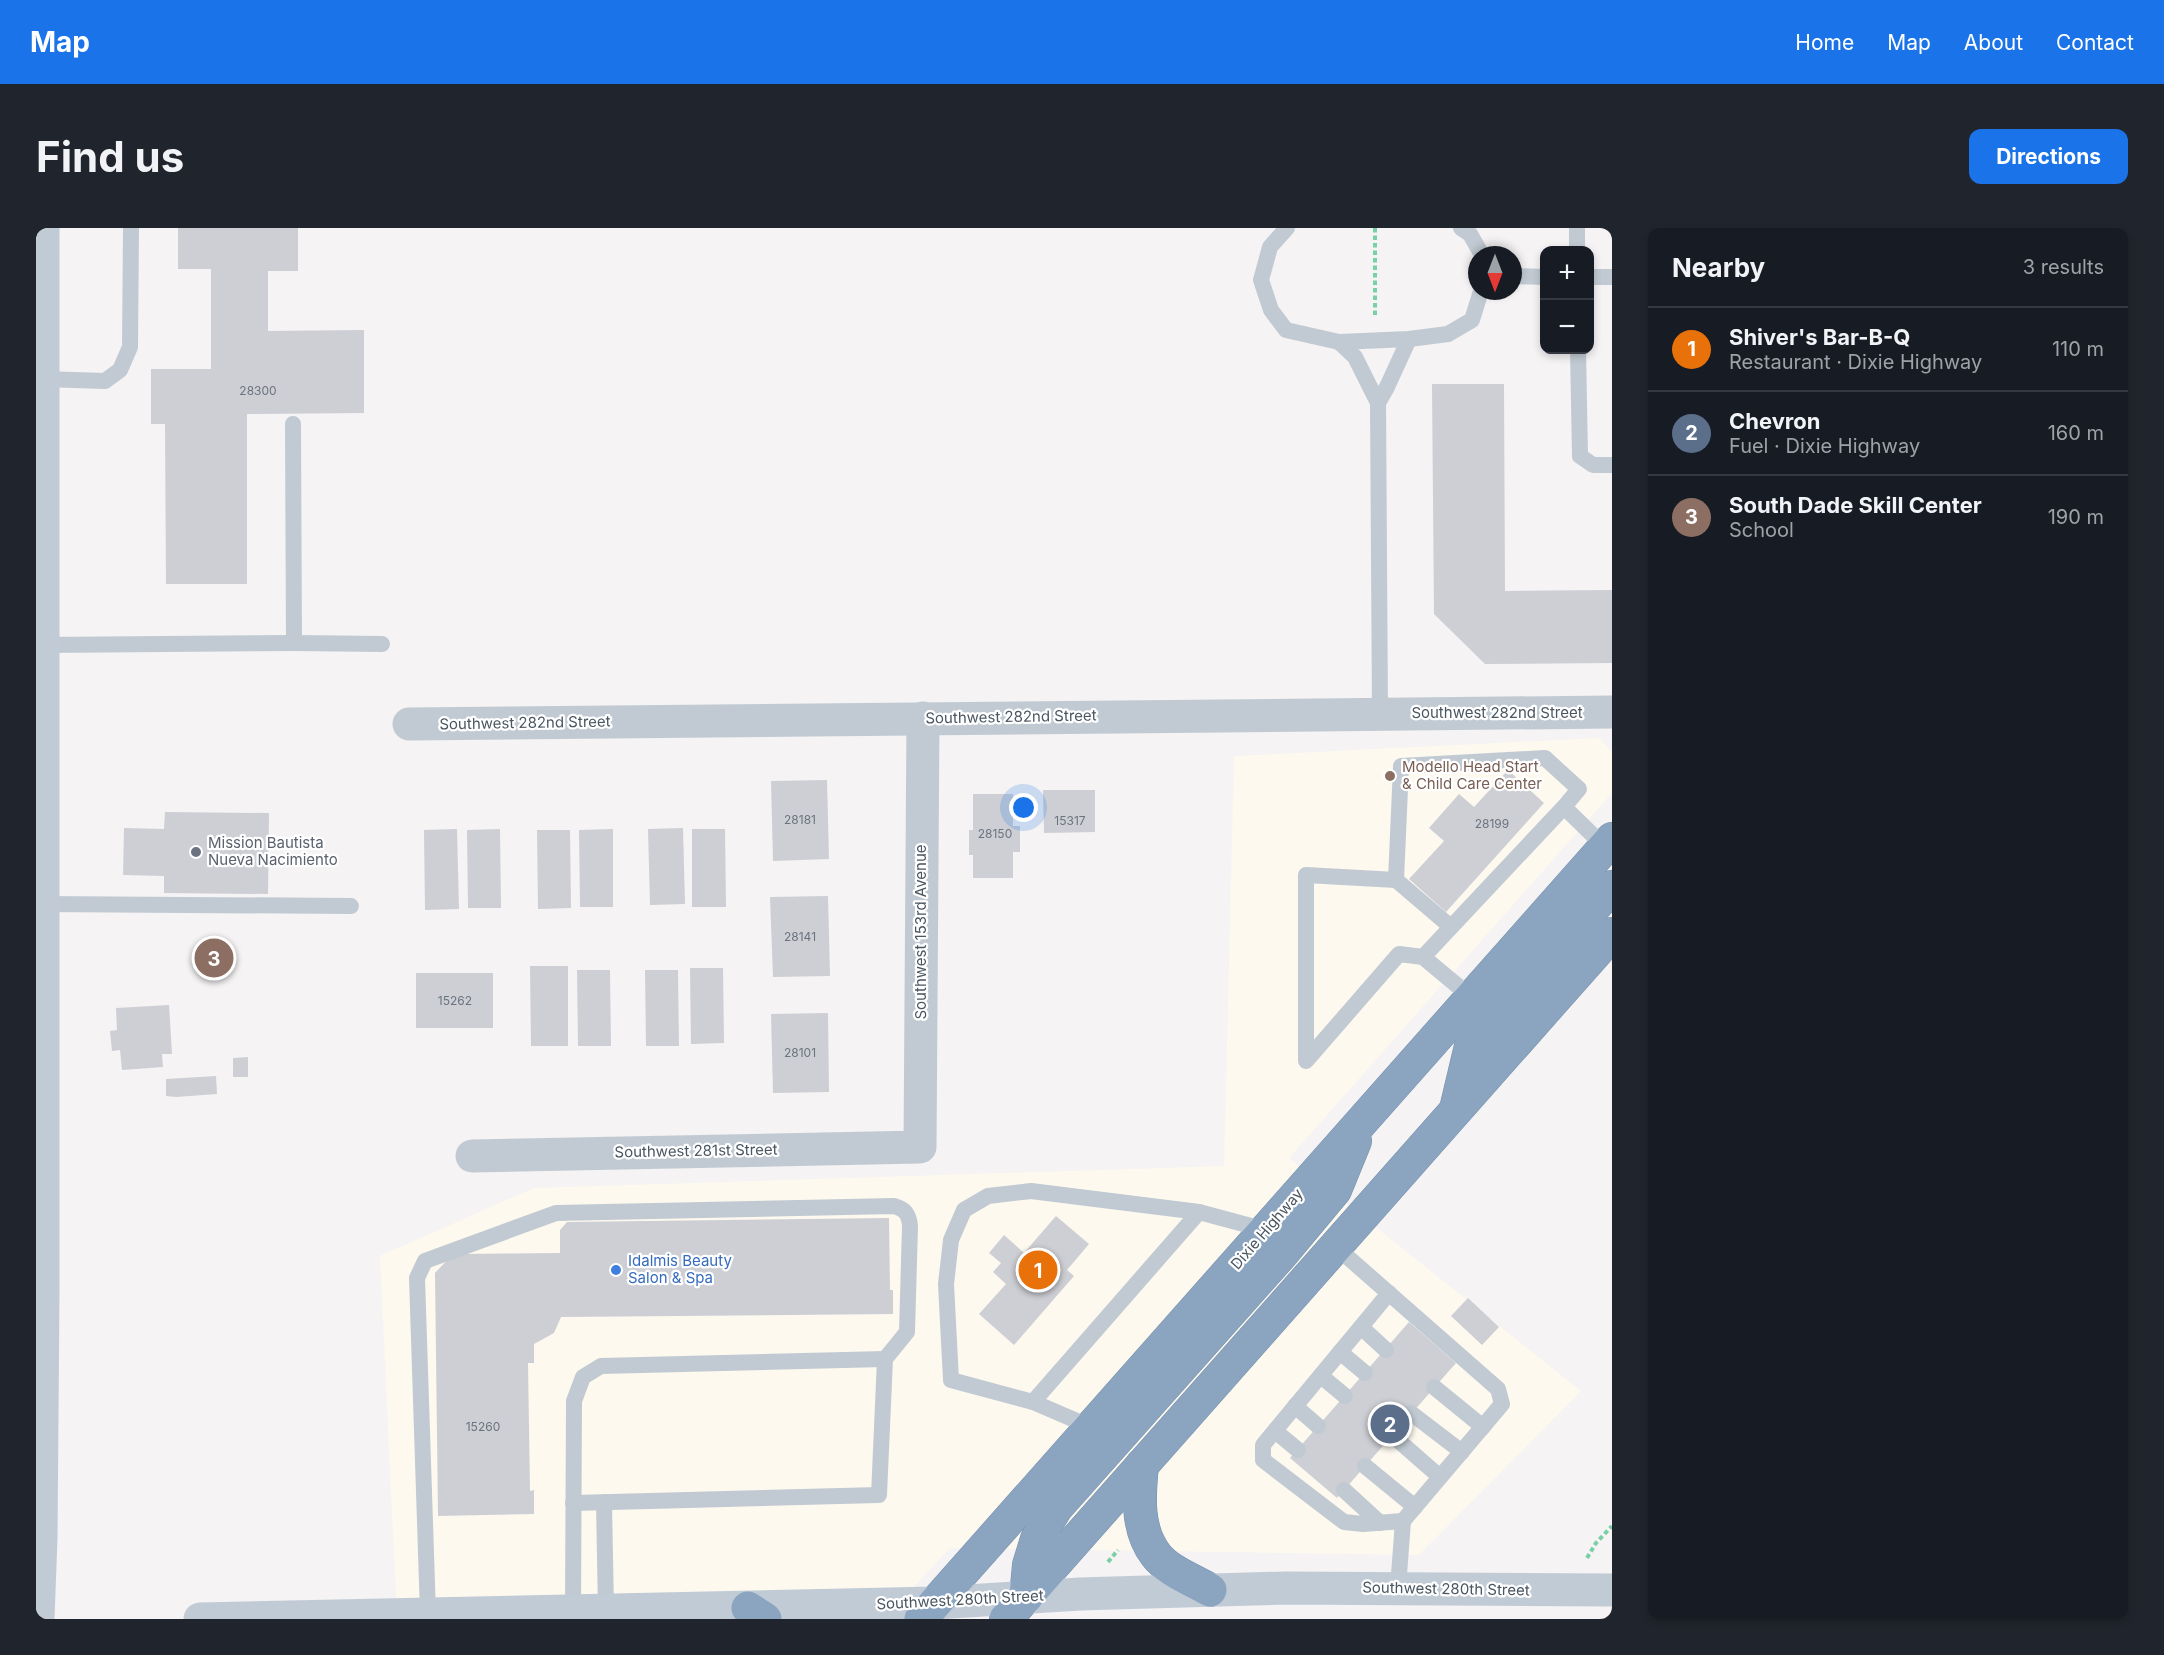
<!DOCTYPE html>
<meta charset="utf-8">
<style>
:root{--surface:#171b24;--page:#20242c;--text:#f1f3f6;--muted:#9ea1a6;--line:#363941;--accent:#1a73e8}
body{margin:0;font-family:Inter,sans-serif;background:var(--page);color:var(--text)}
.controls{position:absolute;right:18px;top:18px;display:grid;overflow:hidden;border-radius:12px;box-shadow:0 3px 9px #0003}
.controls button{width:54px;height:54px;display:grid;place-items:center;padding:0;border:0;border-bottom:2px solid var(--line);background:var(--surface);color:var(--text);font:30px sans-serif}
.compass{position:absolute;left:1432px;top:18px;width:54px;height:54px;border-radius:50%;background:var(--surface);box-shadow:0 3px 9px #0003;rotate:180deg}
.you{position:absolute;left:988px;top:580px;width:21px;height:21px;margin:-15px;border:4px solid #fff;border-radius:50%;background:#1a73e8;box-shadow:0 0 0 9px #1a73e833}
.badge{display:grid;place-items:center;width:39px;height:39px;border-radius:50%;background:var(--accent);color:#fff;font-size:20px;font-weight:700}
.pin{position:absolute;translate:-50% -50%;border:3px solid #fff;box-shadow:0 2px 6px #0006}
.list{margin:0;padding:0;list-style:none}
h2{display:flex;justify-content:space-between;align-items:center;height:78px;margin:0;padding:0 24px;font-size:26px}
h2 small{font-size:20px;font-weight:400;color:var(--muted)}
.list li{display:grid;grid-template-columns:39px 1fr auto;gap:18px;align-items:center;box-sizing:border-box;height:84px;padding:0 24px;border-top:2px solid var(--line)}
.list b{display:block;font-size:22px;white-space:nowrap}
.list p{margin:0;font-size:20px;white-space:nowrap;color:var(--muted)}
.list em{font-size:20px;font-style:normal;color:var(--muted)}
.map{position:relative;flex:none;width:1576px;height:1391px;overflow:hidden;border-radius:12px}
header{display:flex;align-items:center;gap:36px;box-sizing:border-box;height:84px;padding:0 30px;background:var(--accent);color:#fff}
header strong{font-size:28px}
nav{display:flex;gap:33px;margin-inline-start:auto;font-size:21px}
.intro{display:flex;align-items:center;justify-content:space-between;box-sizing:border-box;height:144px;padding:0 36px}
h1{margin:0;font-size:42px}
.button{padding:15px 27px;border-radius:12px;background:var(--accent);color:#fff;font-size:21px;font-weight:700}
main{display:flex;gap:36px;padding:0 36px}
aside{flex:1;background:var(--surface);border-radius:12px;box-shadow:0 3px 9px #0003}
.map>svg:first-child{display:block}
</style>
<header>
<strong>Map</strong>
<nav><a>Home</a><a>Map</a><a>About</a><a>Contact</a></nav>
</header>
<div class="intro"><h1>Find us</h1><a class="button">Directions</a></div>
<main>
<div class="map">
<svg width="1576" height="1391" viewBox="0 0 1576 1391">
<rect width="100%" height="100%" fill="#f5f3f3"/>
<path fill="#fdf9ef" d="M1563 510 1576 524V565L1253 930 1545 1163 1383 1327 914 1320 848 1391H361L344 1028 498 960 1188 938 1198 528Z"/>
<g fill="#cdcfd5">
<path d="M142 0H262V43H232V103L328 102V185L211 186V356H130L129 196H115V141H175V41H142Z"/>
<path d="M1396 156H1468L1469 363 1576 362V435L1449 436 1398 386Z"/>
<path d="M1472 542 1508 575 1410 684 1373 651 1408 613 1393 600 1423 566 1438 579Z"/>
<path d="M791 552 793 631 737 633 735 553Z"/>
<path d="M1007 562H1059V604L1008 605Z"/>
<path d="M937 566H977V598H984V624H977V650H937V627H933V602H937Z"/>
<path d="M129 584 233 585 232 666 128 665V648L87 647 88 600 128 601Z"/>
<path d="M647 600 649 676 614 677 612 601Z"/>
<path d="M421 601 423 681 389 682 388 602Z"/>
<path d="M464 601 465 680H432L431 602Z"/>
<path d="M577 601V679H544L543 602Z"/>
<path d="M656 601H689L690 679H656Z"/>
<path d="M501 602H534L535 680 502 681Z"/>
<path d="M792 668 794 748 737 749 734 669Z"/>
<path d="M494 738H532V818H495Z"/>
<path d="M654 740H687L688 815 655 816Z"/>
<path d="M541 742H574L575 818H542Z"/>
<path d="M609 742H642L643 818H610Z"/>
<rect x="380" y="745" width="77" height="55"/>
<path d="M133 777 136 826H126L127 839 86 842 84 822 76 823 74 803 81 802 80 780Z"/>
<path d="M792 785 793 864 737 865 735 786Z"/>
<path d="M212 829V849H197V830Z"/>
<path d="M180 848 181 866 140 869 130 868V851Z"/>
<path d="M1020 988 1053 1016 1031 1042 1038 1048 978 1117 943 1086 970 1056 957 1044 965 1035 953 1025 968 1007 988 1025Z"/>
<path d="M853 990 854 1062H857V1086L525 1089 518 1105 498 1116V1135H492L494 1263 498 1262V1286L402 1288 399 1045 417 1026 524 1025V1002L531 994Z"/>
<path d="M1432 1070 1463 1099 1446 1117 1415 1088Z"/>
<path d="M1373 1094 1420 1135 1301 1270 1254 1230Z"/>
</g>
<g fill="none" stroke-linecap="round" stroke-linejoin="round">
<g stroke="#7690ad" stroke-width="34">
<g id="highway">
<path d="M1421 877 1435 818 1576 659"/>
<path d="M1106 1237C1103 1267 1100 1301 1120 1327 1132 1343 1157 1352 1174 1362"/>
<path d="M990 1369 993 1337 1001 1311 1020 1280 1244 1028 1299 962 1319 913"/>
<path d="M712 1380 729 1391"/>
<path d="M885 1391 1576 611"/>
<path d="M970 1391 1576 706"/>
</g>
</g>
<g stroke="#7ad0a6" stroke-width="4" stroke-dasharray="4.5 3" stroke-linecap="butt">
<path d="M1339 0V89"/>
<path d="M1551 1330 1560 1315 1576 1298"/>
<path d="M1072 1334 1082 1322"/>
</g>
<g stroke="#c1cad2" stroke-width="16">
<path d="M1251 0 1234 19 1225 52 1235 82 1250 102 1303 114 1373 111 1412 106 1436 92 1445 63"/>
<path d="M1425 0 1434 6 1446 27"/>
<path d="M1541 0V22"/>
<path d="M1477 48 1508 49"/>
<path d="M1554 49H1576"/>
<path d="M1303 114 1319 129 1342 175 1351 159 1373 111"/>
<path d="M1542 122 1544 228 1557 237H1576"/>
<path d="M7 151 69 153 84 142 94 119 95 0"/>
<path d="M1342 175 1344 486"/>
<path d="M257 196 258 415"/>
<path d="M6 417 258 415 346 416"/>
<path d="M1360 652 1415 699"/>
<path d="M7 676 315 678"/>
<path d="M1387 729 1528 579"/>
<path d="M1435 769 1387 729 1363 726 1270 833V647L1360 652 1365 538 1509 530 1543 561 1528 579 1569 619"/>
<path d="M1299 1018 1462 1161 1466 1176 1367 1293 1362 1360"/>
<path d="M1353 1065 1227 1217V1232L1308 1294 1327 1296 1367 1293"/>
<path d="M1325 1099 1350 1122"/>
<path d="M1304 1124 1329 1145"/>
<path d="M1285 1148 1309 1168"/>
<path d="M1398 1159 1447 1199"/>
<path d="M997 1174 1163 984"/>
<path d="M1259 1178 1282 1198"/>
<path d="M1375 1185 1426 1224"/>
<path d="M1055 1199 997 1174 915 1152 910 1056 915 1012 928 982 952 968 995 963 1163 984 1230 1002"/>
<path d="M1239 1203 1262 1222"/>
<path d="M1356 1207 1404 1249"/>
<path d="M1329 1238 1379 1279"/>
<path d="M1308 1262 1344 1295"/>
<path d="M568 1274 570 1383"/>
<path d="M537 1384 538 1173 547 1149 565 1138 849 1131"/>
<path d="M392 1386 381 1050 389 1033 520 985 858 978C869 981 873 986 874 998L871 1104 849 1131 843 1267 537 1275"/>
</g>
<g stroke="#c1cad2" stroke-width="33">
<path d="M373 496 1576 484"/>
<path d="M436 928 884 919 887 490"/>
</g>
<g stroke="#c1cbd6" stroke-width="33">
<path d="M2 1391 5 1310 7 1064V0"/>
<path d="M164 1391 899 1375 1044 1366 1249 1360 1576 1362"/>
</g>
<use href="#highway" stroke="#8ba5c1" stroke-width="33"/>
</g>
<circle fill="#8d6e63" stroke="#fff" stroke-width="2" cx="1354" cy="548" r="6"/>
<circle fill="#6b7280" stroke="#fff" stroke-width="2" cx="160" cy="624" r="6"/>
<circle fill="#3f7fe0" stroke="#fff" stroke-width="2" cx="580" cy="1042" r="6"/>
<g text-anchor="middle" stroke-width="4.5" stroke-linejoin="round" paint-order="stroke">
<g font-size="12" fill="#6b747e">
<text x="222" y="167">28300</text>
<text x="764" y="596">28181</text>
<text x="1034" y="597">15317</text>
<text x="1456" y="600">28199</text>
<text x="959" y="610">28150</text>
<text x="764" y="713">28141</text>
<text x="419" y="777">15262</text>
<text x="764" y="829">28101</text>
<text x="447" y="1203">15260</text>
</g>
<g font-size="15" fill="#4a5661" stroke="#fff">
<text x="1461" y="490">Southwest 282nd Street</text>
<text transform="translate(975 489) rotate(-1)" y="5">Southwest 282nd Street</text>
<text transform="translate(489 495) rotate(-1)" y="5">Southwest 282nd Street</text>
<text transform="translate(885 704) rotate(-90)" y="5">Southwest 153rd Avenue</text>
<text transform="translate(660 923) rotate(-1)" y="5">Southwest 281st Street</text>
<text transform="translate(1231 1001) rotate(-49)" y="5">Dixie Highway</text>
<text transform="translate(1410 1361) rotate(1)" y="5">Southwest 280th Street</text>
<text transform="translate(924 1372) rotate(-3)" y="5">Southwest 280th Street</text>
</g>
<g font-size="15" fill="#785e54" stroke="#fff" text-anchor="start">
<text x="1366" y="544">Modello Head Start<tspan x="1366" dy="17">&amp; Child Care Center</tspan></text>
</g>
<g font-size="15" fill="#5b616d" stroke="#fff" text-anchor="start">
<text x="172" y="620">Mission Bautista<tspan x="172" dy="17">Nueva Nacimiento</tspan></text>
</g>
<g font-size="15" fill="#366cbe" stroke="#fff" text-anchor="start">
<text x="592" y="1038">Idalmis Beauty<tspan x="592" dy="17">Salon &amp; Spa</tspan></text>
</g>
</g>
</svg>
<div class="controls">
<button>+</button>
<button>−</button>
</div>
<svg class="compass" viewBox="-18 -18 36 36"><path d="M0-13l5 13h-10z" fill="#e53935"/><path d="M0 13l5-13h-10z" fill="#9ea1a6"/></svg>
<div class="you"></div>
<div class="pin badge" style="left:1002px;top:1042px;background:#e8710a">1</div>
<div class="pin badge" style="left:1354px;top:1196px;background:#5c6f8a">2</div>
<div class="pin badge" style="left:178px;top:730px;background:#8d6e63">3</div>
</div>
<aside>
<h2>Nearby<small>3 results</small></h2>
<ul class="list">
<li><span class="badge" style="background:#e8710a">1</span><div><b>Shiver's Bar-B-Q</b><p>Restaurant · Dixie Highway</p></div><em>110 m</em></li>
<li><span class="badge" style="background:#5c6f8a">2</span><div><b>Chevron</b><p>Fuel · Dixie Highway</p></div><em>160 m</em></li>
<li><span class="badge" style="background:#8d6e63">3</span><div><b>South Dade Skill Center</b><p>School</p></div><em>190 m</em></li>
</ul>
</aside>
</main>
